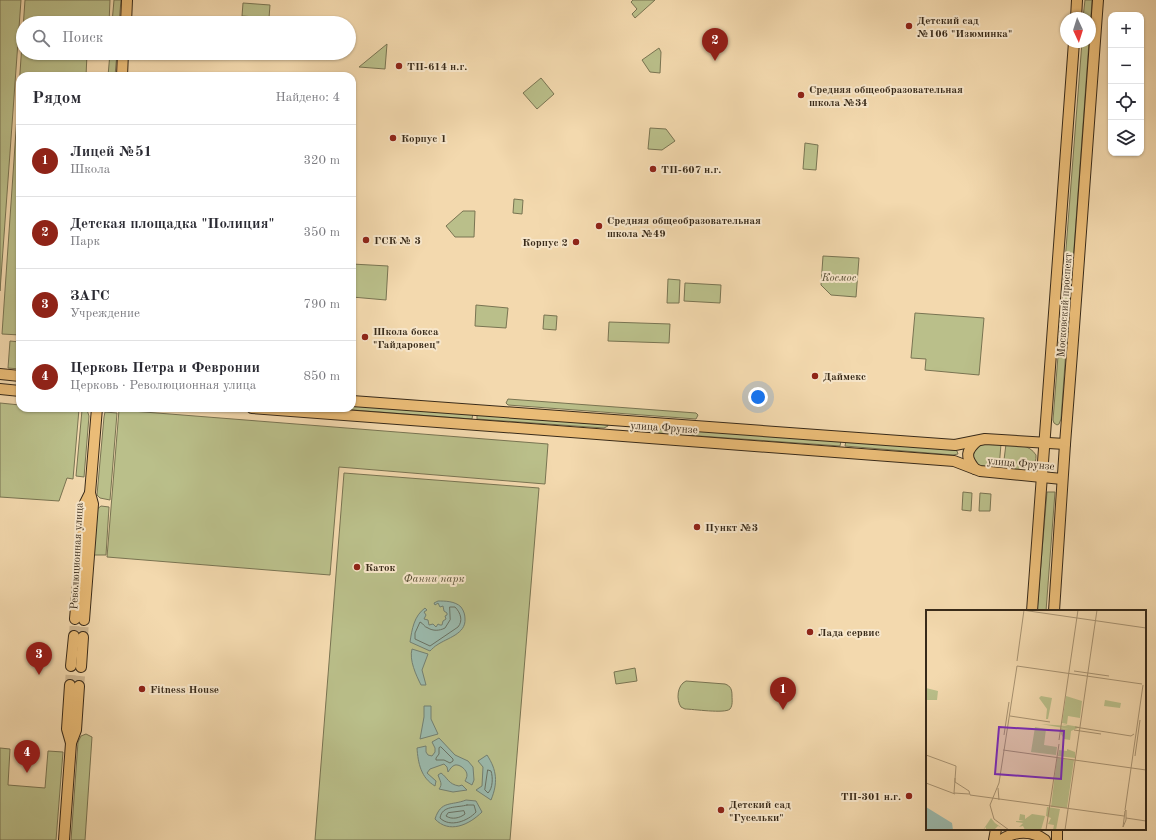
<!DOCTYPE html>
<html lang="ru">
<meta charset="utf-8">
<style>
:root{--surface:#fff;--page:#f2f2f3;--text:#2b2b33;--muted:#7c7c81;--line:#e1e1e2;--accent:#8f2418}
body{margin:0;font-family:"Old Standard TT",serif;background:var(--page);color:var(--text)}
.controls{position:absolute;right:12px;top:12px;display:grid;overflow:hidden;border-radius:8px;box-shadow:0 1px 3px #0004}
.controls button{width:36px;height:36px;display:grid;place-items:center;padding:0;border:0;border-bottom:1px solid var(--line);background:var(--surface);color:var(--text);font:20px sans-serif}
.compass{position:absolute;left:1060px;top:12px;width:36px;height:36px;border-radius:50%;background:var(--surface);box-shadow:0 1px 3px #0004;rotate:176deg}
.you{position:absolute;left:758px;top:397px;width:14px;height:14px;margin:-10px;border:3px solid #fff;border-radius:50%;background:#1a73e8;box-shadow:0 0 0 6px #1a73e833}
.badge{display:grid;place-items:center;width:26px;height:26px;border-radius:50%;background:var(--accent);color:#fff;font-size:13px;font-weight:700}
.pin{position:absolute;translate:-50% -33px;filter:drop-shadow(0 1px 2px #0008)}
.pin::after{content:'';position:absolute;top:21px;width:14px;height:12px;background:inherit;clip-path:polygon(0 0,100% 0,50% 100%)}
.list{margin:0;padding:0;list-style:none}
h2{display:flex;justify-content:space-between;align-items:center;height:52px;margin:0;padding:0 16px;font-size:17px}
h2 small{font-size:13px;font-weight:400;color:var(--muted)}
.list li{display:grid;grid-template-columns:26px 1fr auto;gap:12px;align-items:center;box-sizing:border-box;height:72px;padding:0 16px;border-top:1px solid var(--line)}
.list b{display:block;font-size:15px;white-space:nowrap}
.list p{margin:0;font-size:13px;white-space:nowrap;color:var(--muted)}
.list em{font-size:13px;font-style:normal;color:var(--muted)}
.icon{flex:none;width:22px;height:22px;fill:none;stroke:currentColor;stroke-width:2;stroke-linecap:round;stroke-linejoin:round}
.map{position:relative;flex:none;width:1156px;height:840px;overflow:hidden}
.search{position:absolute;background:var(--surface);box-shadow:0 1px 3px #0004;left:16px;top:16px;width:340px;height:44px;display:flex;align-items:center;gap:10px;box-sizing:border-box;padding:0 14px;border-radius:22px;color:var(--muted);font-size:15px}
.panel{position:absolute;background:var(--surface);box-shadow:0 1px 3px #0004;left:16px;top:72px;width:340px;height:340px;border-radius:12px}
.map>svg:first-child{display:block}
</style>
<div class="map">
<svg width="1156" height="840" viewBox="0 0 1156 840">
<rect width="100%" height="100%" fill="#f3d9ae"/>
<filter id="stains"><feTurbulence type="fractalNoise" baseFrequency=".005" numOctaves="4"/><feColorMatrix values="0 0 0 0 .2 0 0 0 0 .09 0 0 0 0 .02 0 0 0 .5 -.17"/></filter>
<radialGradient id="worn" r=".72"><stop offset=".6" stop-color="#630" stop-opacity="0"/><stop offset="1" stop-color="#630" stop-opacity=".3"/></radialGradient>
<g fill="#babf8a" stroke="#797452">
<path d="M0 0H21L0 291Z"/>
<path d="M25 0H110L109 23H23V53H107L106 55 87 54 86 76H20V335L2 334Z"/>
<path d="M114 0H121L119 23H112Z"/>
<path d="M633 0H655L635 18 632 14 637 9 631 2Z"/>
<path d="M1085 0H1092L1090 33V18H1083Z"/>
<path d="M243 3 270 5 269 18 242 16Z"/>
<path d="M1082 42H1089L1073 262H1065Z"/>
<path d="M387 44 385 69 359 67Z"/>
<path d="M659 48 661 52 660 73 650 72 642 60Z"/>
<path d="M110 53H117L115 76H108Z"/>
<path d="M541 78 554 94 537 109 523 93Z"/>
<path d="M650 128 666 129 675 141 662 150 648 149Z"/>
<path d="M805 143 818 145 816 170 803 169Z"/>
<path d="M514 199 523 200 522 214 513 213Z"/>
<path d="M463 211H475L474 237H455L446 226Z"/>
<path d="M823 256 859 258 856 297 831 295 821 285Z"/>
<path d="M352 264 388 266 386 300 352 297Z"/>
<path d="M1065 266H1072L1061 419 1059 424 1057 425 1054 423 1053 420Z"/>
<path d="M668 279 680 280 679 303H667Z"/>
<path d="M685 283 721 285 720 303 684 301Z"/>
<path d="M476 305 508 308 506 328 475 326Z"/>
<path d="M915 313 984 318 979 375 925 370 926 359 911 358Z"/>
<path d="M544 315 557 316 556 330 543 329Z"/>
<path d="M609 322 670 324 669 343 608 341Z"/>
<path d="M10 341 20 342V369L8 368Z"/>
<path d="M508 399 696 413 698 415 696 419 508 405 506 403Z"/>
<path d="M0 403 20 405V408L79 409 73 479 67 478 59 501 0 497Z"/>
<path d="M352 404 473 413 472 419 327 408H352Z"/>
<path d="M82 410H87L89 416 84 477 76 476Z"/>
<path d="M119 410 548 444 545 484 339 467 330 575 107 557Z"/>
<path d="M105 412 117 413 110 500 100 498 97 495 104 417Z"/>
<path d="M477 414 608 425V426L604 428 477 419Z"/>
<path d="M641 426 841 441 840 446 643 432 640 429Z"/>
<path d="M846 441 954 450 957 451 958 454 953 455 845 446Z"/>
<path d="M980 444H1001L999 468C993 467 985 468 979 465 969 460 974 449 980 444Z"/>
<path d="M1006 444C1017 445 1029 444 1036 455 1037 475 1017 470 1003 468Z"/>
<path d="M344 473 539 488 510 840H315Z"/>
<path d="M963 492 972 493 971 511 962 510Z"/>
<path d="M1047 492H1055L1046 611H1037Z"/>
<path d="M980 493 991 494 990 511H979Z"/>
<path d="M101 506 109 507 106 555H92L96 510Z"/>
<path d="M635 668 637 681 616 684 614 672Z"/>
<path d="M686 681 725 684C731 686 732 690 732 696 732 700 733 705 730 709 725 714 693 709 685 709L681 707C676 700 677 685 686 681Z"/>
<path d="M86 734 92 737 85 840H71L78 742 81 736Z"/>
<path d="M0 748 10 749 8 785 45 788 48 751 63 752 56 840H0Z"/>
</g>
<g fill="#9bbaad" stroke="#738072">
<path d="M438 601C445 601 455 601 461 607 464 611 465 615 465 619 466 634 447 638 437 645 435 646 432 649 430 651L410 642C412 629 414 616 425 608L427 610 424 612 426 615 424 619 428 620 429 625 433 624 436 627 438 624 440 625H442L443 621 446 619 445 616 447 615V613L444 611 443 606 440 607 438 603 435 605 434 603Z"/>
<path d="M412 649 428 654 422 670 426 685H421C416 675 409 660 412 649Z"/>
<path d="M424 706H431V719L438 734 420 739 424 717Z"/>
<path d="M439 738 455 755 468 761 473 767 474 780 472 785 465 781C466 779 467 777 467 775 467 770 460 764 455 765 452 766 450 769 448 772L447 767 444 764 430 769 427 773 436 781 435 786C421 778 418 763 417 748L426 746V752L428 755 432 756 435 752V748L432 742Z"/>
<path d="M487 755C497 770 498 783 491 800L476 790 482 786 483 767 478 761Z"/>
<path d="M441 773C448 778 448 784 459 786L462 785 467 790 453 792 439 789C443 784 440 781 438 775Z"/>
<path d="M466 800 476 801 482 812C469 825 449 834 435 819 441 800 451 806 466 800Z"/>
</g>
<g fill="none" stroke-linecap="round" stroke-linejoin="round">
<g stroke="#6a7263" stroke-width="1">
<path d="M450 607H455C461 613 463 621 458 627L430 646 415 639V633L420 622C423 623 424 627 428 628 433 631 439 631 445 628L450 620Z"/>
<path d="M441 747 453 759V761L450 763 444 760H436V758L439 754V748Z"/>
<path d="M488 770 491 771C493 777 493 788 488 793L485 790Z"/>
<path d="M467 805H474L476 812C468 821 450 828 440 818 442 805 457 808 467 805Z"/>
<path d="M464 811 465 814C460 818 452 820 446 816L448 813Z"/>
</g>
<g stroke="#ceb690" stroke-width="10" stroke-dasharray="10 5" stroke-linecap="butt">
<path d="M74 636 75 619"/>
<path d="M83 637 84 620"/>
<path d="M70 685 71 666"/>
<path d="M79 686 81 667"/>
</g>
<g stroke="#382a19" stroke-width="12">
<g id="major">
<path d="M1076 18 1077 0"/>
<path d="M126 23 127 0"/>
<path d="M122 76 123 53"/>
<path d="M0 374 20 376"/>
<path d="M0 389 20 391"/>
<path d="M352 401 955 445 985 439 1065 444"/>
<path d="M252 408 954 461 980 471 1062 479"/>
<path d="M975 469C965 457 966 451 977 441"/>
<path d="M1032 611 1074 42"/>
<path d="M1054 611 1065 444 1074 327 1098 0"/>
<path d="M75 619 85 503 90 493"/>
<path d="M84 620 93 504 90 493 97 408"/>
<path d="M71 666 74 636"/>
<path d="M81 667 83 637"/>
<path d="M70 685 67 729 71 743"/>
<path d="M1057 829V840"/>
<path d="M64 840 71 743 76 730 79 686"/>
<path d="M994 840 996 829"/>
<path d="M1001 840C1014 831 1032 830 1045 840"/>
</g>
</g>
<use href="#major" stroke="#eabc77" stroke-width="10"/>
</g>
<g fill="#8f2418" stroke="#f7e6ca" stroke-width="1.5">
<circle cx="909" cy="26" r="4"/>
<circle cx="399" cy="66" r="4"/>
<circle cx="801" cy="95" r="4"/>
<circle cx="393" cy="138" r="4"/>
<circle cx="653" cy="169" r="4"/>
<circle cx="599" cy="226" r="4"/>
<circle cx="366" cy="240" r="4"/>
<circle cx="576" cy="242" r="4"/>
<circle cx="365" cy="337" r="4"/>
<circle cx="815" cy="376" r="4"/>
<circle cx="697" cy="527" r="4"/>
<circle cx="357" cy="567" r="4"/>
<circle cx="810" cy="632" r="4"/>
<circle cx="142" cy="689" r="4"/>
<circle cx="909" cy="796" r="4"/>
<circle cx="721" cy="810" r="4"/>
</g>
<g text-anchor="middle" stroke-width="4" stroke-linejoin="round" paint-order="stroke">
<g font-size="11" font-weight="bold" fill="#382a19" stroke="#f7e6ca" text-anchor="start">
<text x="917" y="24">Детский сад<tspan x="917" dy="13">№106 "Изюминка"</tspan></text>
<text x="407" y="70">ТП-614 н.г.</text>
<text x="809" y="93">Средняя общеобразовательная<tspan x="809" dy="13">школа №34</tspan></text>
<text x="401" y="142">Корпус 1</text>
<text x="661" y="173">ТП-607 н.г.</text>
<text x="607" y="224">Средняя общеобразовательная<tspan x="607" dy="13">школа №49</tspan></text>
<text x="374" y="244">ГСК № 3</text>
<text x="568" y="246" text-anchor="end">Корпус 2</text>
<text x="373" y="335">Школа бокса<tspan x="373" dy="13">"Гайдаровец"</tspan></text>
<text x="823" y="380">Даймекс</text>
<text x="705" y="531">Пункт №3</text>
<text x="365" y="571">Каток</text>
<text x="818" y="636">Лада сервис</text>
<text x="150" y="693">Fitness House</text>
<text x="901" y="800" text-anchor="end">ТП-301 н.г.</text>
<text x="729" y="808">Детский сад<tspan x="729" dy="13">"Гусельки"</tspan></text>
</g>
<g font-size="11" font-style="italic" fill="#584f35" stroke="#f7e6ca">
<text x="839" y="281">Космос</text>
<text x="434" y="582">Фанни парк</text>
</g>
<g font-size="11" fill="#382a19" stroke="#f7e6ca">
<text transform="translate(1064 305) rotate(-86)" y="4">Московский проспект</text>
<text transform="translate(664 427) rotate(4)" y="4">улица Фрунзе</text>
<text transform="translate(1021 463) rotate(5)" y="4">улица Фрунзе</text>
<text transform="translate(76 556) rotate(-87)" y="4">Революционная улица</text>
</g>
</g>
<g transform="translate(926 610)">
<rect width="220" height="220" fill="#f3d9ae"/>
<path d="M0 78 12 81 11 90H0ZM115 86 126 88 122 109H120L121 99 113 88ZM140 86 156 91 154 108 142 106 141 114 136 113ZM179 90 195 93 194 98 178 96ZM115 114 142 116 136 114 154 117 145 121 144 130 138 129 135 124V118L143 119ZM109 117 120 119 118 135 131 137 130 145 105 142ZM141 139 149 142V148L132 146 133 140 141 141ZM131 148 148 150 141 198 125 197ZM121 197 134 199 130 220H127L128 215 122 214 125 208 120 206ZM94 204 99 205V209L106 204 119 206 115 220H99L97 216 93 217 97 213 90 212V211H98L93 210ZM65 208 69 213 76 218 72 216 68 220H60V217L57 220Z" fill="#babf8a"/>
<path d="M0 197 26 213 27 220H0Z" fill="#9bbaad"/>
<path fill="none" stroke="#a89372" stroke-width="1" d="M96 0 220 18M91 51 98 0M91 56 216 74M148 61 183 66M84 106 124 112M149 117 205 126 208 124M148 120 175 124M78 125 83 92M133 130 152 0M77 140 220 160M0 145 30 156 28 183 43 184M209 146 214 110M29 168V172L43 181 44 185 198 206M0 173 29 184M72 178 73 190M199 200 217 75M200 200V210L197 217 199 201ZM200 208 220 211M83 220 68 209 64 195 73 173 91 56M120 220 133 134M139 220 171 0"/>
<path fill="#7b2cbf" fill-opacity="0.15" stroke="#7b2cbf" stroke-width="2" d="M73 117 138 121 135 169 69 164Z"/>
<rect width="220" height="220" fill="none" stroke="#382a19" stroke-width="2"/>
</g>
<rect width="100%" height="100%" filter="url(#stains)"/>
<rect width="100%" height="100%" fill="url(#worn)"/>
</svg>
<div class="controls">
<button>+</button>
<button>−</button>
<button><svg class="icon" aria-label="locate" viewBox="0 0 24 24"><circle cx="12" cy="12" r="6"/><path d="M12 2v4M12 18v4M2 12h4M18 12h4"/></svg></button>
<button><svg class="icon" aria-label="layers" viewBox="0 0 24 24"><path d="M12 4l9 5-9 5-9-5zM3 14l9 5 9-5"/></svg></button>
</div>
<svg class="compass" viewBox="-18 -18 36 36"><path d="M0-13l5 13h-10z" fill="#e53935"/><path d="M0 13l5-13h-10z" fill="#7c7c81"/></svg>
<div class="you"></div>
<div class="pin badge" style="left:783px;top:710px">1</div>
<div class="pin badge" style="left:715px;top:61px">2</div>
<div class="pin badge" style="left:39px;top:675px">3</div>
<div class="pin badge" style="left:27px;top:773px">4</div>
<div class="search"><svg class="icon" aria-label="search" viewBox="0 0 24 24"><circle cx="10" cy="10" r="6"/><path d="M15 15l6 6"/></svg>Поиск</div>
<section class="panel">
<h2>Рядом<small>Найдено: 4</small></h2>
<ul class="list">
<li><span class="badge">1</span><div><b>Лицей №51</b><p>Школа</p></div><em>320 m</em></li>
<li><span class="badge">2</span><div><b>Детская площадка &quot;Полиция&quot;</b><p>Парк</p></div><em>350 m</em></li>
<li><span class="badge">3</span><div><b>ЗАГС</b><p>Учреждение</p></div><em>790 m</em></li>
<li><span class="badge">4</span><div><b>Церковь Петра и Февронии</b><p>Церковь · Революционная улица</p></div><em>850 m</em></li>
</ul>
</section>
</div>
